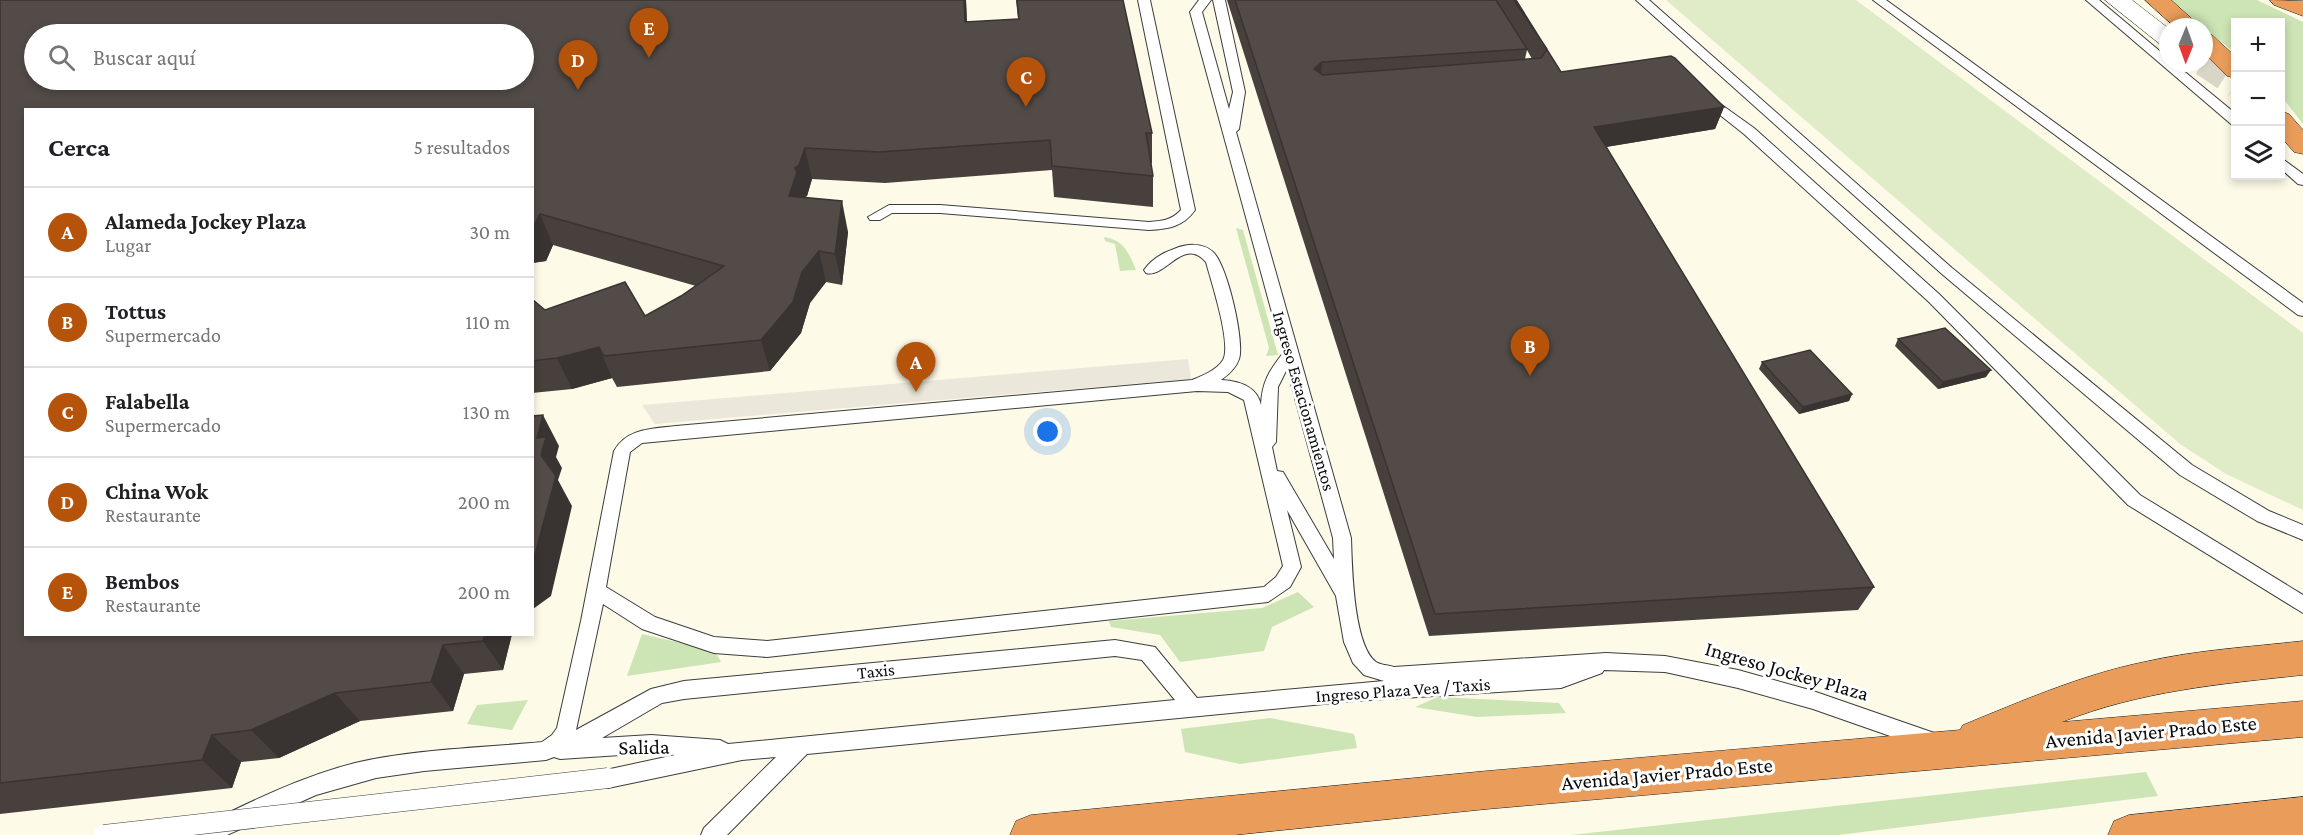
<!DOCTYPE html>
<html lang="es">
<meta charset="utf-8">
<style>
:root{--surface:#fff;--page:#f2f2f2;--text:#202124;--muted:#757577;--line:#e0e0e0;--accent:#b45309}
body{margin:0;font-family:"Crimson Pro",serif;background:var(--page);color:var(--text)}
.controls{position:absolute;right:18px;top:18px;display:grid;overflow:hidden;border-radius:0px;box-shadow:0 3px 9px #0003}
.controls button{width:54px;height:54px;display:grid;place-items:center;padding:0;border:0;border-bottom:2px solid var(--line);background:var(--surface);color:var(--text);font:30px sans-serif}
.compass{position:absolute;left:2159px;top:18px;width:54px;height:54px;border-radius:50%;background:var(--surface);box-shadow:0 3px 9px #0003;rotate:181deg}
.you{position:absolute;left:1048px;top:432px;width:21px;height:21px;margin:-15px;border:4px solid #fff;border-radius:50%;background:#1a73e8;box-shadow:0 0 0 9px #1a73e833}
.badge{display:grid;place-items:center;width:39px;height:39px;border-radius:50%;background:var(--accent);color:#fff;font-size:20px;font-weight:700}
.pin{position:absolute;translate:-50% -50px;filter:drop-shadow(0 2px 3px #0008)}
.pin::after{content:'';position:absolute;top:32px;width:21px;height:18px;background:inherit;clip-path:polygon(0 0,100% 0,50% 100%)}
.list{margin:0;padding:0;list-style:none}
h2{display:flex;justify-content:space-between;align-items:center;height:78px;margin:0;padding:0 24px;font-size:26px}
h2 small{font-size:20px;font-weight:400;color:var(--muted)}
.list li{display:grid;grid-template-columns:39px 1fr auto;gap:18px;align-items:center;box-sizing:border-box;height:90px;padding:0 24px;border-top:2px solid var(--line)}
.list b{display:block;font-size:22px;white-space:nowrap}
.list p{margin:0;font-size:20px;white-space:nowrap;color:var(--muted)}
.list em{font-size:20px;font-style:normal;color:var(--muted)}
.icon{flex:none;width:33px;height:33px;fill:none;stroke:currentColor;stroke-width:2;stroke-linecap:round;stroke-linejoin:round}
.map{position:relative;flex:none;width:2303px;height:835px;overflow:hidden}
.search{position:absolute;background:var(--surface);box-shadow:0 3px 9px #0003;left:24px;top:24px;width:510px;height:66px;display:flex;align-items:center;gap:15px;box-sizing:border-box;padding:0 21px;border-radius:33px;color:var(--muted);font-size:22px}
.panel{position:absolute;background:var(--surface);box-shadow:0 3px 9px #0003;left:24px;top:108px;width:510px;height:528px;border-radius:0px}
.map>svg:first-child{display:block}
</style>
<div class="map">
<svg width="2303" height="835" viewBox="0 0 2303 835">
<rect width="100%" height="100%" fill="#fdfae8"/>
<g fill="#cde4b5">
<path d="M2168 0H2257L2303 22V124L2281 96 2280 22H2236L2235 53Z"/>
<path d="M1236 228 1243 230 1278 355 1266 356 1269 348Z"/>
<path d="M1104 237C1124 240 1129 253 1136 270L1120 271 1115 244 1105 241Z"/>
<path d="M1298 592 1314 607 1272 627 1264 651 1180 662 1160 635 1111 627 1109 621 1262 608Z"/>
<path d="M642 634 715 651 721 662 627 676Z"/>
<path d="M1438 697 1559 703 1566 713 1477 717 1415 707Z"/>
<path d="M528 700 512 730 467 724 477 705Z"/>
<path d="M1270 718 1354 734 1357 748 1240 764 1185 752 1181 729Z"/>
<path d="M2146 772 2158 796 1838 835H1571Z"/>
</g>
<path fill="#dfecc7" d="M1666 0H1856L2303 333V510L2226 474 2180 444Z"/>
<path fill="#ebe7da" d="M1188 359 1191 379 655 424 642 405Z"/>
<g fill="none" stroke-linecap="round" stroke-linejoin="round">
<path stroke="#d9d6c7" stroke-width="26" stroke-dasharray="26 13" stroke-linecap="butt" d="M2203 63 2236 85"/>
<g stroke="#3d3d3d" stroke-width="2">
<g id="service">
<path d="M1138 0H1150L1195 210C1183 227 1168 229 1149 230L940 213H892L880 220H870L868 217 889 205H940L1149 222C1162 221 1172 220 1181 210Z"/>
<path d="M1199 0H1211L1202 12 1229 109 1233 92 1213 0H1225L1245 92 1239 129 1236 132 1351 538C1352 565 1353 645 1376 662 1380 665 1388 665 1394 667L1606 653 1665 656 1738 670 1813 691 1940 735 1943 742 1940 749 1933 751 1813 709 1738 688 1665 672 1604 670 1602 673 1561 688 1354 701 807 754 727 835H701L704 828 776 757 742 760 608 788 601 785 598 778 601 771 675 755 651 753 560 759 554 757 546 760 424 771 376 778 316 795 227 835H194L197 828C248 803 300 777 355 763 416 749 480 748 542 742L552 735 557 728 581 621 614 451C627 428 652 429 676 426L1192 380C1202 376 1217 370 1223 360 1232 344 1211 281 1206 262 1183 236 1165 279 1146 273L1144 270C1151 260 1162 253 1174 249 1186 244 1202 242 1213 252 1227 264 1245 342 1239 359 1236 368 1228 375 1221 380 1239 381 1257 386 1261 405 1262 382 1269 371 1283 353L1190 12ZM1287 369 1333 538 1334 559 1283 472 1277 471 1272 447 1276 442 1278 387ZM1197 391 1228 392 1244 400 1283 566 1276 577 1264 587 767 641 714 637 655 617 606 587 630 452 642 443ZM1287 510 1336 596 1344 642 1353 663 1364 675 1384 681 1197 698 1155 647 1115 640 684 681 651 689 576 730 603 604 642 629 714 653 767 657 1268 602 1290 587 1301 567ZM1115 656 1142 660 1175 700 728 744 720 740 651 735 602 738 662 703 684 699Z"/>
<path d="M1636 0H1649L1952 268 2192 465 2269 511 2303 525V540L2257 521 2180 475 1942 274Z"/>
<path d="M1873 0H1886L2303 303V316L2298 315Z"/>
<path d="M2086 0H2099L2168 58V63H2174L2236 114V125L2231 124Z"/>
<path d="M1705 93 1754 128 1939 294 2140 495 2303 595V613L2128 505 1929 302 1744 134 1701 100 1699 97 1701 94Z"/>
<path d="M2280 157 2303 174V185L2298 184 2280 168Z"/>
</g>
</g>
<g stroke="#3d3d3d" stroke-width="1">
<path id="minor" d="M2105 0H2132L2168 28V46L2160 44Z"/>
</g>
<g stroke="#1b1b1b" stroke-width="1">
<g id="motorway">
<path d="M2145 0H2171L2201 27H2175Z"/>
<path d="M2270 0 2303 1V16L2274 5Z"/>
<path d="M2204 33 2212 35 2236 57V78L2227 76 2204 53Z"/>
<path d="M2280 111 2289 114 2303 130V154L2294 152 2280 136Z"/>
<path d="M2303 641V675C2220 684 2140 691 2062 722L2303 701V737L1487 809 1234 835H1010L1016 821 1031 815 1487 771 1960 730 1963 725C2022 701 2081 675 2144 662 2196 650 2250 647 2303 641Z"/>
<path d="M2303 797V835H2108L2114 821 2129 815Z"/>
</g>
</g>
<use href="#service" fill="#fff" fill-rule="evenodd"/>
<use href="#minor" fill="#fff" fill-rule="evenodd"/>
<use href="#motorway" fill="#ea9d5a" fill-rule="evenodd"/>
<g stroke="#3d3d3d" stroke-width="21" stroke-linecap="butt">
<path id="service-bridge" d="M104 835 608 778"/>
</g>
<use href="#service-bridge" stroke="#fff" stroke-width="20"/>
</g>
<g fill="#47403d" fill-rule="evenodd">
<path d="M0 0H966L967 22 1018 19 1016 0H1123L1152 133V163H1151L1153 176V207L1054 197 1052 170 885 183 812 179 807 196 804 197 848 232 842 285 826 282 810 303 801 333 770 371 617 387 612 378 572 389 532 393V299L545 310 645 316 681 296 696 286 553 245 546 261 532 263V110L26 634H512L503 670 464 674 453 711 360 721 279 758 241 762 232 788 0 814Z"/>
<path d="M1227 0H1516L1561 72 1724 107 1715 129 1606 147 1874 587 1858 610 1429 636ZM1527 50 1532 59H1525Z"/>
<path d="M1898 339 1986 377 1938 389 1895 346Z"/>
<path d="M1762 362 1852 394 1849 401 1799 414 1759 369Z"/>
</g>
<g fill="#393432">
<path d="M964 0H966L968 51 965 22Z"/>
<path d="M1322 62 1320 85 1314 69Z"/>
<path d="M1724 107 1715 129 1587 150 1594 127Z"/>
<path d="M805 148 812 179 807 196 803 198 789 196 795 168Z"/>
<path d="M842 201 848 232 842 285 835 254Z"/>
<path d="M540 214 553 245 546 261 532 263V229Z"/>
<path d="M819 251 826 282 810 303 801 333 770 371 761 340 802 272Z"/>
<path d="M599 347 612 378 572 389 557 358Z"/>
<path d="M1991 370 1986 377 1938 389 1943 382Z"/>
<path d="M1852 394 1849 401 1799 414 1803 407Z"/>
<path d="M543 415 559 446 556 457 562 468 558 480 572 506 551 596 533 609 532 566 541 455 537 438Z"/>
<path d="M485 634H512L503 670 483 641Z"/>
<path d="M443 645 464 674 453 711 431 682Z"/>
<path d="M335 693 360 721 279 758 251 730Z"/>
<path d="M212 735 241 762 232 788 202 760Z"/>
</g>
<g fill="#524b47" stroke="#393432" stroke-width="1.5" fill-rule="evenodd">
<path d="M0 0H964L965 22 1019 19 1017 0H1123L1152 133H1146L1153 176 1052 166 1050 140 879 152 805 148 799 165 795 168 797 172 789 196 842 201 835 254 819 251 802 272 793 302 761 340 604 356 599 347 557 358 532 361V299L545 310 625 282 645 316 681 296 724 266 540 214 532 229V110H26V634H485L483 641 443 645 431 682 335 693 251 730 212 735 202 760 0 783ZM34 34H524V80H34Z"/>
<path d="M1235 0H1496L1527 49 1322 62 1314 69 1323 75 1541 58 1547 49 1514 0H1516L1561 72 1671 56 1675 58 1724 107 1594 127 1874 587 1435 614Z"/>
<path d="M1945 328 1991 370 1943 382 1898 339Z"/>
<path d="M1810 350 1852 394 1803 407 1762 362Z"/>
<path d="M543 415 537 438 546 437 541 455 556 476 532 566V416Z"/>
</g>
<g text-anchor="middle" stroke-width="6" stroke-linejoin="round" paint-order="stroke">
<g font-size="18" fill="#0a0a0a" stroke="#fff">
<text transform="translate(1304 401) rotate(74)" y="6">Ingreso Estacionamientos</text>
<text transform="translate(876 671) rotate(-6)" y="6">Taxis</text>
<text transform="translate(1403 690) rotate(-4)" y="6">Ingreso Plaza Vea / Taxis</text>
</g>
<g font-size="21" fill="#0a0a0a" stroke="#fff">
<text transform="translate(1787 671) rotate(16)" y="7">Ingreso Jockey Plaza</text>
<text transform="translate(2151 732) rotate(-5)" y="7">Avenida Javier Prado Este</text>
<text transform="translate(644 747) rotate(-1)" y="7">Salida</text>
<text transform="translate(1667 774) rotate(-5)" y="7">Avenida Javier Prado Este</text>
</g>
</g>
</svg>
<div class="controls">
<button>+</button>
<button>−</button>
<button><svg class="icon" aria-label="layers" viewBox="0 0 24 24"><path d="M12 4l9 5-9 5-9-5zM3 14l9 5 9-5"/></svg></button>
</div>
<svg class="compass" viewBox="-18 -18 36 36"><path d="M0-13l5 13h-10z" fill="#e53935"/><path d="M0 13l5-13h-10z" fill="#757577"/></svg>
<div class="you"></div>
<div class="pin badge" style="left:916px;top:392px">A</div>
<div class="pin badge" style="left:1530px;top:376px">B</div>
<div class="pin badge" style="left:1026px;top:107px">C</div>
<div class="pin badge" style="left:578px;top:90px">D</div>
<div class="pin badge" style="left:649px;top:58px">E</div>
<div class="search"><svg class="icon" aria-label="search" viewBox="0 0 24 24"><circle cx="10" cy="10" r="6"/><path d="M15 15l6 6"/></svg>Buscar aquí</div>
<section class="panel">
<h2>Cerca<small>5 resultados</small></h2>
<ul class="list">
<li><span class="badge">A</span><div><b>Alameda Jockey Plaza</b><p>Lugar</p></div><em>30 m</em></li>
<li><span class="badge">B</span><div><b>Tottus</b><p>Supermercado</p></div><em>110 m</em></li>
<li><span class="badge">C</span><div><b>Falabella</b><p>Supermercado</p></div><em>130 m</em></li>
<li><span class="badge">D</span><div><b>China Wok</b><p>Restaurante</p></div><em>200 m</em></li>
<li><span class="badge">E</span><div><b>Bembos</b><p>Restaurante</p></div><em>200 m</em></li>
</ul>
</section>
</div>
